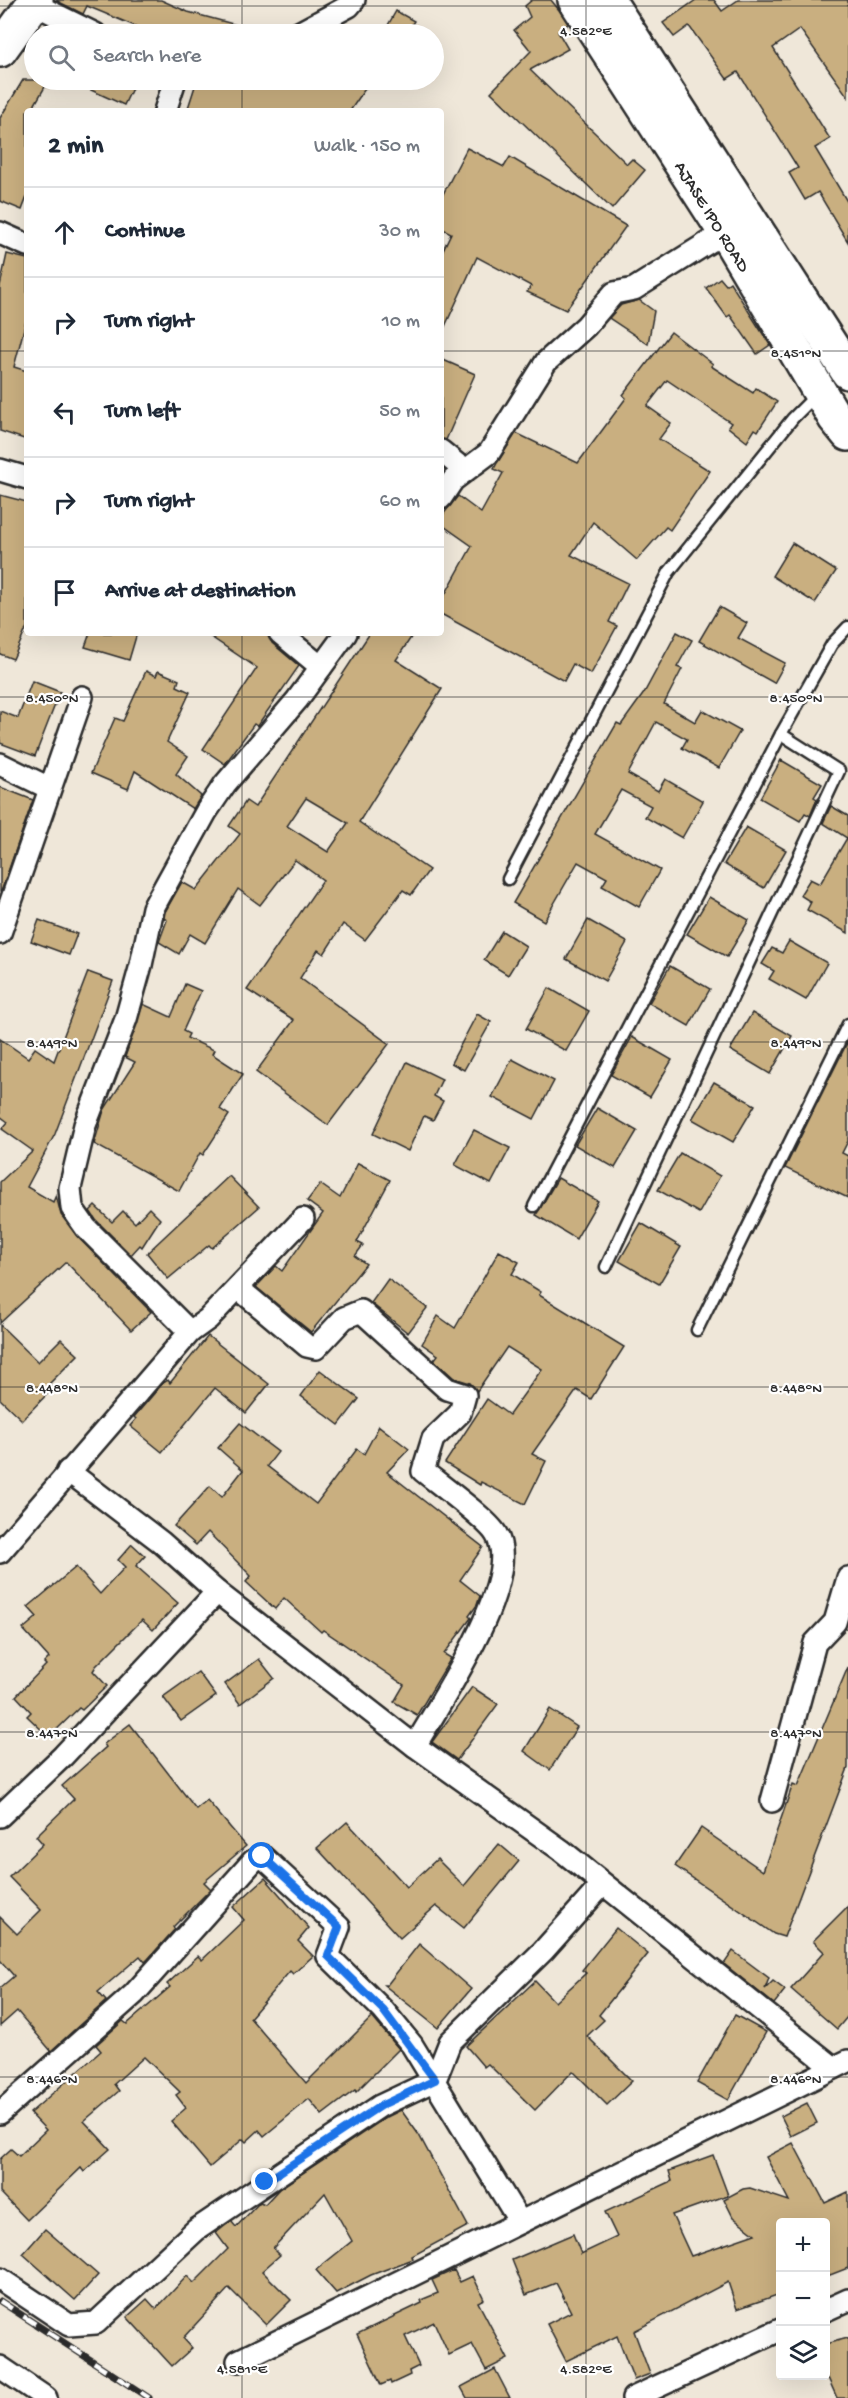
<!DOCTYPE html>
<meta charset="utf-8">
<style>
:root{--surface:#fff;--page:#f6f6f7;--text:#1f2937;--muted:#747a83;--line:#e0e1e3}
body{margin:0;font-family:"Gochi Hand",sans-serif;background:var(--page);color:var(--text)}
.controls{position:absolute;right:18px;bottom:18px;display:grid;overflow:hidden;border-radius:6px;box-shadow:0 6px 24px #0002}
.controls button{width:54px;height:54px;display:grid;place-items:center;padding:0;border:0;border-bottom:2px solid var(--line);background:var(--surface);color:var(--text);font:30px sans-serif}
.stop{position:absolute;width:18px;height:18px;margin:-14px;border:4px solid #1a73e8;border-radius:50%;background:#fff}
.stop.end{background:#1a73e8;border-color:#fff;box-shadow:0 2px 6px #0008}
.list{margin:0;padding:0;list-style:none}
h2{display:flex;justify-content:space-between;align-items:center;height:78px;margin:0;padding:0 24px;font-size:26px}
h2 small{font-size:20px;font-weight:400;color:var(--muted)}
.list li{display:grid;grid-template-columns:39px 1fr auto;gap:18px;align-items:center;box-sizing:border-box;height:90px;padding:0 24px;border-top:2px solid var(--line)}
.list b{display:block;font-size:22px;white-space:nowrap}
.list em{font-size:20px;font-style:normal;color:var(--muted)}
.icon{flex:none;width:33px;height:33px;fill:none;stroke:currentColor;stroke-width:2;stroke-linecap:round;stroke-linejoin:round}
.map{position:relative;flex:none;width:848px;height:2398px;overflow:hidden}
.search{position:absolute;background:var(--surface);box-shadow:0 6px 24px #0002;left:24px;top:24px;width:420px;height:66px;display:flex;align-items:center;gap:15px;box-sizing:border-box;padding:0 21px;border-radius:33px;color:var(--muted);font-size:22px}
.panel{position:absolute;background:var(--surface);box-shadow:0 6px 24px #0002;left:24px;top:108px;width:420px;height:528px;border-radius:6px}
.map>svg:first-child{display:block}
</style>
<div class="map">
<svg width="848" height="2398" viewBox="0 0 848 2398">
<rect width="100%" height="100%" fill="#efe7d9"/>
<filter id="ink" filterUnits="userSpaceOnUse"><feTurbulence type="fractalNoise" baseFrequency=".0167" numOctaves="2"/><feDisplacementMap in="SourceGraphic" scale="12" xChannelSelector="R" yChannelSelector="G"/><feConvolveMatrix kernelMatrix="1 2 1 2 8 2 1 2 1" color-interpolation-filters="sRGB"/></filter>
<g filter="url(#ink)">
<g fill="#c9af80" stroke="#2b2b2b" stroke-width="1.5" fill-rule="evenodd">
<path d="M55 0H161L188 12 252 29 251 34H154L87 6 83 14Z"/>
<path d="M532 0H551L559 10 568 24 558 32 568 49 530 70 627 164 632 159 645 170 612 209 491 92 531 51 514 30 530 17 525 6Z"/>
<path d="M696 0H714L722 11 738 0H848V97L800 29 773 48 830 139 815 148 848 203V242L818 192 805 200 789 173 798 168 738 72 727 79 689 26 674 37 663 23Z"/>
<path d="M396 11 414 21 406 34H383Z"/>
<path d="M23 80H49L31 111H27V197L22 210 0 201V118Z"/>
<path d="M69 80H136L124 105Z"/>
<path d="M197 80H371L350 111H187Z"/>
<path d="M467 148 504 167 510 157 626 226 566 310 527 292 531 286 477 257 441 335V254L451 233 441 228V198Z"/>
<path d="M7 254 27 259V317L14 367 27 371V440L0 431V286Z"/>
<path d="M720 278 726 285 730 282 770 345 757 354 730 315 727 317 706 288Z"/>
<path d="M639 300 654 311 648 344 609 318 621 305Z"/>
<path d="M671 332 713 364 711 366 753 393 756 388 777 402 758 431 755 429 747 442 728 427 731 423 667 380 647 406 671 423 659 439 710 471 670 530 666 527 637 560 593 522 571 555 628 583 609 622 617 626 591 674 573 664 564 681 441 614V602L472 546 441 524V517L458 496 481 513 503 473 494 469 497 463 516 433 578 463 626 398 623 395Z"/>
<path d="M441 359 475 374 446 440 441 439Z"/>
<path d="M0 495 27 502V627L13 659 0 654Z"/>
<path d="M792 543 836 571 815 603 772 576Z"/>
<path d="M719 607 747 623 738 638 785 663 774 683 699 641Z"/>
<path d="M677 632 692 640 677 667 682 669 664 704 695 722 702 710 740 731 719 768 682 748 687 739 656 722 628 774 658 791 665 779 703 801 682 838 645 817 651 806 621 790 595 834 660 870 639 907 602 886 607 878 578 862 544 921 513 903 617 723 621 725 644 693Z"/>
<path d="M90 633H137L129 660 85 647Z"/>
<path d="M205 633H268L272 643 299 666 257 726 254 724 225 764 203 749 257 668Z"/>
<path d="M370 633H414L396 660 442 689 359 822 429 870 411 895 403 890 365 940 343 924 324 954 318 950 300 978 389 1044 328 1125 256 1072 294 1020 247 990 323 880 295 860 260 905 238 889 205 943 190 934 179 954 159 942 167 920 164 918 165 912 182 882 196 890 240 834 229 826 246 801 255 807ZM306 798 348 823 328 852 287 826Z"/>
<path d="M146 671 156 676 158 671 179 680 177 686 190 692 167 742 188 756 176 774 201 796 193 809 135 771 128 789 91 773 115 718 123 721Z"/>
<path d="M32 681 60 692 35 756 0 743V711L18 718Z"/>
<path d="M781 760 822 784 814 797 817 799 810 816 805 813 800 821 760 798Z"/>
<path d="M0 787 33 800 1 892H0Z"/>
<path d="M831 806 848 816V933L807 910 811 902 800 895 810 879 820 884 847 838 823 823Z"/>
<path d="M746 827 786 850 764 888 724 864Z"/>
<path d="M709 897 749 920 727 957 687 934Z"/>
<path d="M39 920 77 934 69 955 31 941Z"/>
<path d="M588 920 627 942 605 981 566 959Z"/>
<path d="M502 931 526 946 508 975 484 960Z"/>
<path d="M789 941 827 963 806 1000 769 979 774 971 762 964 772 948 782 953Z"/>
<path d="M670 966 710 989 689 1026 649 1003Z"/>
<path d="M88 972 113 981 55 1134 27 1187 53 1202 56 1195 61 1215 76 1235 151 1312 131 1330 66 1262 0 1323V1182L33 1151 2 1129 8 1122 0 1116V1039L28 1058 35 1048 54 1061Z"/>
<path d="M185 984 201 991 183 1031 189 1034 187 1038 214 1050 212 1054 243 1074 220 1109 229 1115 203 1155 200 1153 179 1191 94 1144 104 1110 135 1062 125 1057 143 1004 171 1017Z"/>
<path d="M549 988 589 1011 566 1051 526 1029Z"/>
<path d="M752 1013 792 1036 770 1074 730 1050Z"/>
<path d="M477 1014 491 1022 464 1070 451 1063Z"/>
<path d="M632 1037 672 1060 650 1097 611 1075Z"/>
<path d="M848 1041V1141L842 1153 848 1156V1198L785 1168Z"/>
<path d="M512 1059 554 1081 534 1119 492 1097Z"/>
<path d="M407 1062 442 1079 434 1096 443 1101 433 1120 424 1116 408 1151 373 1134Z"/>
<path d="M714 1082 755 1105 733 1142 692 1119Z"/>
<path d="M597 1108 637 1131 615 1168 575 1145Z"/>
<path d="M474 1130 510 1148 491 1184 455 1165Z"/>
<path d="M680 1153 720 1176 699 1213 658 1190Z"/>
<path d="M358 1163 390 1180 357 1242 363 1245 355 1256 366 1264 311 1332 256 1287 276 1266 282 1271 323 1213 307 1201 320 1184 340 1198Z"/>
<path d="M229 1176 259 1207 212 1248 209 1245 168 1279 147 1253Z"/>
<path d="M558 1178 598 1201 576 1239 536 1215Z"/>
<path d="M95 1206 112 1222 123 1211 135 1223 149 1208 160 1219 142 1247 140 1245 131 1255 96 1220 90 1211Z"/>
<path d="M641 1223 681 1247 659 1284 619 1261Z"/>
<path d="M499 1251 519 1262 512 1274 541 1292 539 1295 624 1347 591 1399 577 1390 532 1454 546 1461 525 1504 481 1482 480 1485 445 1463 487 1399 509 1415 542 1369 507 1347 477 1391 470 1383 454 1378 434 1360 438 1355 422 1344 438 1316 455 1328Z"/>
<path d="M388 1279 427 1308 408 1333 371 1303Z"/>
<path d="M0 1325 38 1362 61 1339 78 1355 49 1384 53 1388 22 1420 0 1399Z"/>
<path d="M208 1336 269 1384 246 1413 215 1388 162 1452 130 1426 136 1419 134 1417 163 1383 168 1380 170 1383Z"/>
<path d="M320 1370 359 1399 339 1425 301 1396Z"/>
<path d="M240 1423 278 1452 267 1466 316 1504 357 1449 364 1454 379 1426 409 1449 387 1472 483 1547 460 1580 480 1596 477 1605 469 1616 471 1618 444 1654 451 1658 417 1715 394 1702 404 1685 323 1630 321 1632 284 1598 275 1609 246 1582 251 1576 208 1532 196 1545 174 1526 210 1486 222 1497 243 1470 218 1448Z"/>
<path d="M132 1544 145 1556 136 1566 178 1603 153 1630 142 1620 96 1666 93 1671 107 1686 82 1710 79 1708 49 1737 27 1716 31 1712 16 1696 46 1665 44 1663 49 1658 23 1629 37 1617 28 1607 76 1567 100 1594 125 1567 118 1560Z"/>
<path d="M259 1659 274 1678 240 1704 225 1684Z"/>
<path d="M848 1667V1768L784 1937 774 1934 675 1866 701 1828 763 1871 793 1784 798 1786Z"/>
<path d="M198 1672 216 1696 181 1721 163 1697Z"/>
<path d="M472 1687 498 1704 457 1760 432 1742Z"/>
<path d="M550 1709 577 1727 550 1770 524 1751Z"/>
<path d="M130 1724 196 1809 207 1800 246 1846 204 1882 211 1889 173 1927 175 1929 148 1959 145 1962 140 1956 98 1992 106 2001 51 2051 17 2011 0 2026V1988L14 1976 0 1960V1917L17 1934 41 1910 9 1877 43 1844 36 1836 74 1799 62 1786 106 1747 104 1744Z"/>
<path d="M347 1822 407 1887 437 1859 464 1886 499 1844 519 1861 464 1928 436 1906 400 1938 317 1848Z"/>
<path d="M265 1878 309 1928 298 1941 313 1956 293 1974 290 1971 250 2018 306 2083 372 2017 399 2049 356 2092 355 2090 322 2115 309 2099 264 2136 259 2130 246 2142 243 2139 210 2167 171 2121 186 2108 176 2095 180 2092 144 2057 114 2084 119 2091 84 2121 110 2149 84 2172 81 2168 27 2220 0 2192V2159L11 2149 19 2156 46 2130 30 2113 101 2051 96 2045 123 2021 127 2024 170 1987 167 1984 198 1956 202 1960 244 1920 233 1907Z"/>
<path d="M848 1906V2016L837 2029 791 1989 824 1952 813 1941Z"/>
<path d="M616 1928 648 1954 599 2015 604 2020 587 2036 632 2081 607 2105 573 2071 535 2110 488 2064 484 2067 466 2046 535 1981 555 2002 586 1973 582 1970Z"/>
<path d="M419 1944 471 1989 438 2028 384 1985H387Z"/>
<path d="M733 1951 769 1978 765 1989 773 1981 785 1990 774 2004 724 1964Z"/>
<path d="M735 2015 766 2032 728 2100 697 2083Z"/>
<path d="M807 2103 817 2123 791 2136 781 2116Z"/>
<path d="M401 2110 419 2135 468 2226 412 2256 413 2259 371 2275 336 2293 316 2270 352 2241 325 2193 273 2248 280 2255 262 2271 291 2300 266 2325 229 2288 183 2338 192 2348 172 2366 127 2317 147 2299 156 2309 187 2276 194 2283 228 2249 216 2233 231 2221 236 2227 260 2202 265 2204 279 2189 387 2117Z"/>
<path d="M793 2143 825 2203 848 2192V2268L825 2277V2223H780V2294L737 2309 728 2282 634 2331 650 2374 634 2380 617 2336 566 2361 547 2324 571 2312 556 2283 526 2295 512 2260 573 2234 581 2254 617 2237 605 2212 672 2181 669 2171 713 2155 728 2195 672 2215 691 2256 755 2234 733 2217 724 2199 743 2189 750 2188 789 2201 766 2157Z"/>
<path d="M45 2229 98 2275 75 2300 23 2254Z"/>
<path d="M454 2270 460 2282 473 2276 484 2299 478 2302 508 2359 486 2370 472 2344 449 2355 434 2322 405 2336 419 2366 409 2371 410 2375 391 2384 390 2381 381 2385 357 2334 422 2303 421 2300 438 2293 432 2280Z"/>
<path d="M848 2338V2398H837L825 2371V2344Z"/>
<path d="M495 2369 510 2398H467L461 2387Z"/>
</g>
<g fill="none" stroke-linecap="round" stroke-linejoin="round">
<g stroke="#2b2b2b" stroke-width="15">
<g id="lane">
<path d="M508 879 669 572 793 418 817 394"/>
<path d="M534 1206 781 734 832 644 848 627"/>
<path d="M606 1267 839 771 781 734"/>
<path d="M697 1330 848 1024"/>
</g>
</g>
<g stroke="#2b2b2b" stroke-width="26">
<g id="street">
<path d="M34 4 95 34"/>
<path d="M297 34 349 6 354 0"/>
<path d="M165 111 175 80"/>
<path d="M0 233 27 245"/>
<path d="M441 451 464 470"/>
<path d="M0 470 27 478"/>
<path d="M441 498 453 480 489 453 546 362 586 326 614 293 634 289 725 232"/>
<path d="M280 633 321 667"/>
<path d="M0 764 49 788"/>
<path d="M0 933 82 697"/>
<path d="M238 1288 307 1346 316 1348 344 1318 361 1311 447 1389 465 1395 460 1413 433 1439 423 1471C439 1484 487 1519 496 1534 524 1578 439 1704 415 1746"/>
<path d="M190 1332 86 1228 72 1208 70 1188 85 1125 126 1019 141 965 153 908 206 812 225 784 297 700 346 633"/>
<path d="M68 1471 161 1542 217 1592 415 1746 561 1850 834 2068"/>
<path d="M0 1552 190 1332 208 1319 303 1219"/>
<path d="M772 1801 815 1643 835 1622 848 1578"/>
<path d="M0 1816 63 1756 217 1592"/>
<path d="M0 2113 134 1994 253 1861 262 1856 339 1927 328 1956 383 2010 412 2045 520 2222"/>
<path d="M0 2279 69 2325 96 2323 196 2230 380 2106 435 2080 450 2042 543 1951 602 1885"/>
<path d="M826 2310 848 2300"/>
<path d="M238 2361 848 2061"/>
<path d="M0 2367 46 2398"/>
<path d="M633 2398 780 2330"/>
</g>
</g>
<g stroke="#2b2b2b" stroke-width="38">
<path id="primary" d="M0 50 36 0"/>
</g>
<g stroke="#2b2b2b" stroke-width="38">
<g id="highway">
<path d="M575 0 725 232 835 418 848 434"/>
<path d="M608 0 848 372"/>
</g>
</g>
<use href="#lane" stroke="#fff" stroke-width="10"/>
<use href="#street" stroke="#fff" stroke-width="21"/>
<use href="#primary" stroke="#fff" stroke-width="33"/>
<use href="#highway" stroke="#fff" stroke-width="33"/>
<g stroke="#2b2b2b" stroke-width="7">
<path id="rail" d="M0 2301 149 2398"/>
</g>
<use href="#rail" stroke="#fff" stroke-width="4.5" stroke-dasharray="14" stroke-linecap="butt"/>
</g>
</g>
<g fill="none" stroke-linecap="round" stroke-linejoin="round" filter="url(#ink)">
<path stroke="#1a73e8" stroke-width="8" d="M262 1856 339 1927 328 1956 383 2010 435 2080 380 2106 265 2182"/>
</g>
<path fill="none" stroke="#2b2b2b" stroke-width="1.5" stroke-opacity="0.45" d="M242 0V34M586 0V2398M0 6H848M242 80V111M0 351H27M441 351H848M242 633V2398M0 697H848M0 1042H848M0 1387H848M0 1732H848M0 2077H848"/>
<g text-anchor="middle" stroke-width="4.5" stroke-linejoin="round" paint-order="stroke">
<g font-size="18" fill="#2b2b2b" stroke="#fff">
<text transform="translate(713 216) rotate(58)" y="6">AJASE IPO ROAD</text>
</g>
</g>
<g font-size="15" text-anchor="middle" fill="#2b2b2b" stroke="#fff" stroke-width="4.5" stroke-linejoin="round" paint-order="stroke">
<text x="586" y="35">4.582°E</text>
<text x="796" y="357">8.451°N</text>
<text x="52" y="702">8.450°N</text>
<text x="796" y="702">8.450°N</text>
<text x="52" y="1047">8.449°N</text>
<text x="796" y="1047">8.449°N</text>
<text x="52" y="1392">8.448°N</text>
<text x="796" y="1392">8.448°N</text>
<text x="52" y="1737">8.447°N</text>
<text x="796" y="1737">8.447°N</text>
<text x="52" y="2083">8.446°N</text>
<text x="796" y="2083">8.446°N</text>
<text x="242" y="2373">4.581°E</text>
<text x="586" y="2373">4.582°E</text>
</g>
</svg>
<div class="controls">
<button>+</button>
<button>−</button>
<button><svg class="icon" aria-label="layers" viewBox="0 0 24 24"><path d="M12 4l9 5-9 5-9-5zM3 14l9 5 9-5"/></svg></button>
</div>
<div class="stop" style="left:262px;top:1856px"></div>
<div class="stop end" style="left:265px;top:2182px"></div>
<div class="search"><svg class="icon" aria-label="search" viewBox="0 0 24 24"><circle cx="10" cy="10" r="6"/><path d="M15 15l6 6"/></svg>Search here</div>
<section class="panel">
<h2>2 min<small>Walk · 150 m</small></h2>
<ul class="list">
<li><svg class="icon" aria-label="ahead" viewBox="0 0 24 24"><path d="M12 20V5M6 11l6-6 6 6"/></svg><div><b>Continue</b></div><em>30 m</em></li>
<li><svg class="icon" aria-label="right" viewBox="0 0 24 24"><path d="M7 20v-9h11M14 6l5 5-5 5"/></svg><div><b>Turn right</b></div><em>10 m</em></li>
<li><svg class="icon" aria-label="left" viewBox="0 0 24 24"><path d="M17 20v-9H6M10 6l-5 5 5 5"/></svg><div><b>Turn left</b></div><em>50 m</em></li>
<li><svg class="icon" aria-label="right" viewBox="0 0 24 24"><path d="M7 20v-9h11M14 6l5 5-5 5"/></svg><div><b>Turn right</b></div><em>60 m</em></li>
<li><svg class="icon" aria-label="arrive" viewBox="0 0 24 24"><path d="M6 21V4h12l-3 4 3 4H6"/></svg><div><b>Arrive at destination</b></div></li>
</ul>
</section>
</div>
